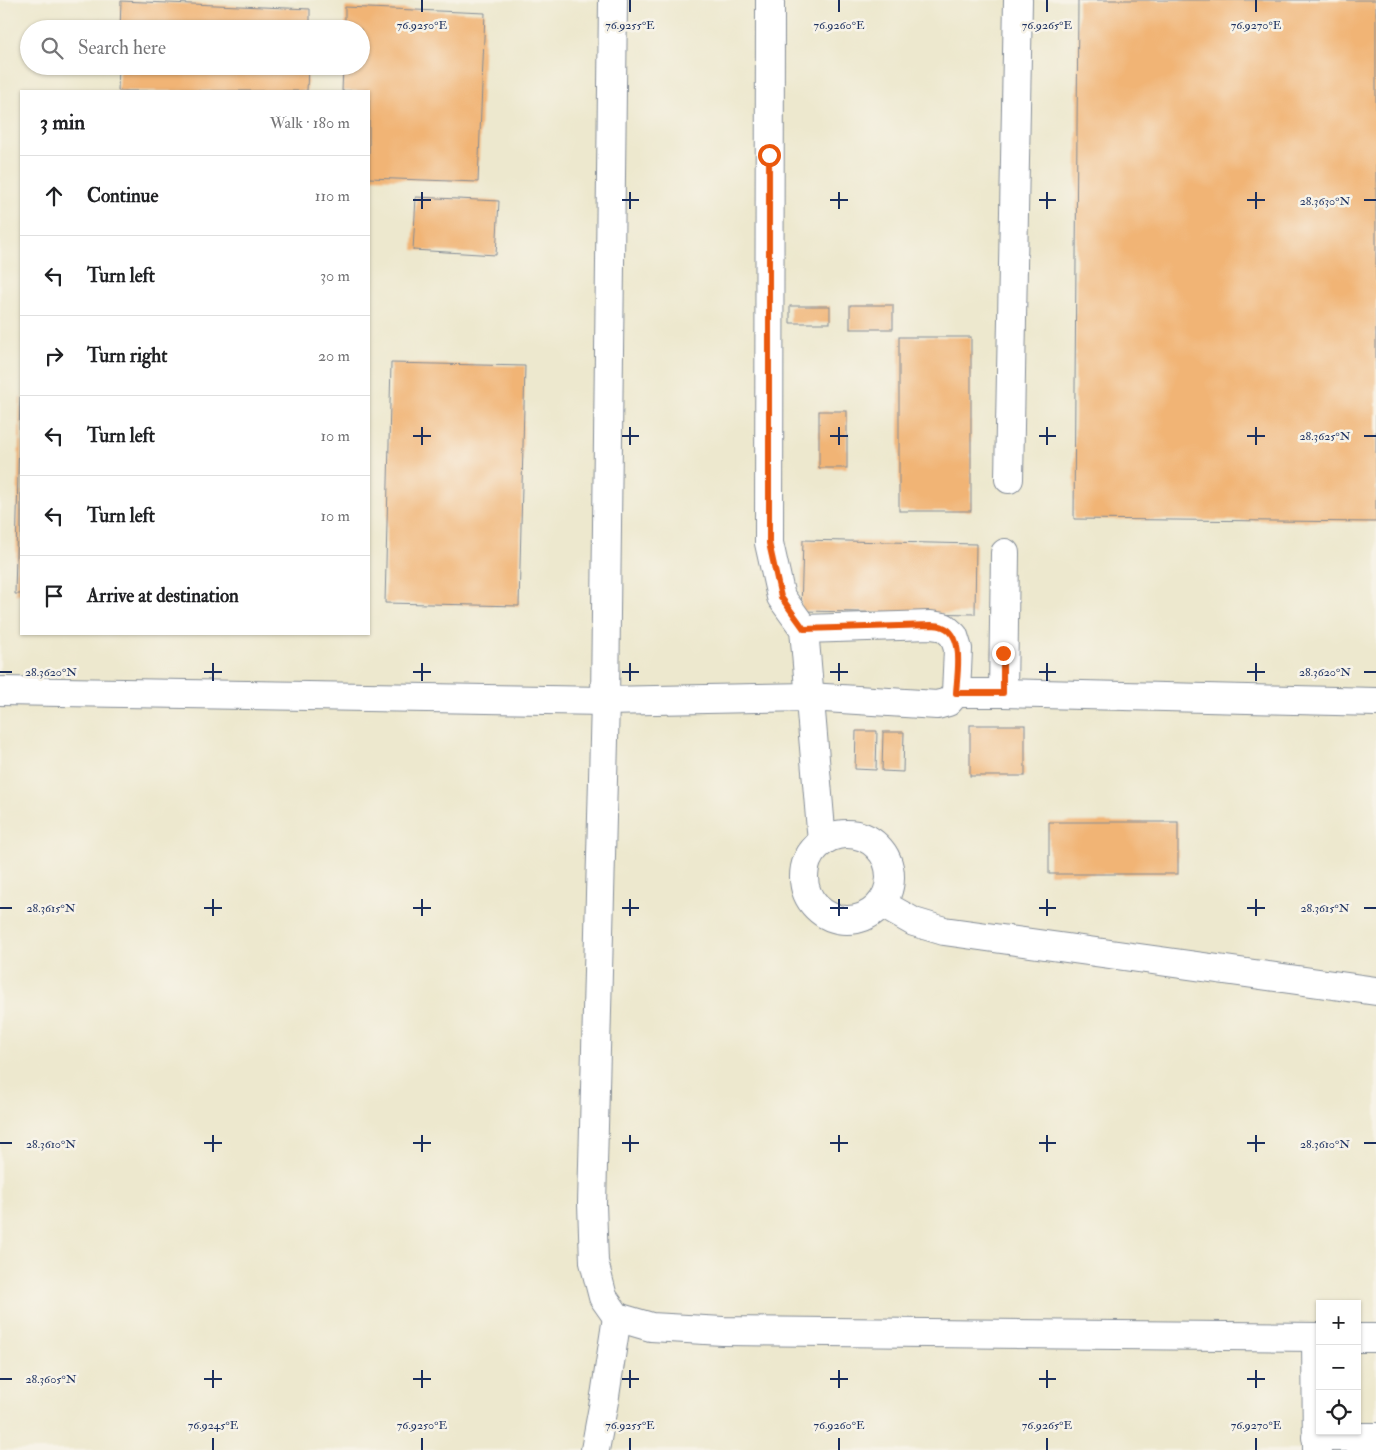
<!DOCTYPE html>
<meta charset="utf-8">
<style>
:root{--surface:#fff;--page:#f2f2f2;--text:#202124;--muted:#757577;--line:#e0e0e0}
body{margin:0;font-family:"IM FELL Double Pica",serif;background:var(--page);color:var(--text)}
.controls{position:absolute;right:15px;bottom:15px;display:grid;overflow:hidden;border-radius:0px;box-shadow:0 1px 4px #0004}
.controls button{width:45px;height:45px;display:grid;place-items:center;padding:0;border:0;border-bottom:1px solid var(--line);background:var(--surface);color:var(--text);font:25px sans-serif}
.stop{position:absolute;width:15px;height:15px;margin:-11px;border:4px solid #ea580c;border-radius:50%;background:#fff}
.stop.end{background:#ea580c;border-color:#fff;box-shadow:0 1px 5px #0008}
.list{margin:0;padding:0;list-style:none}
h2{display:flex;justify-content:space-between;align-items:center;height:65px;margin:0;padding:0 20px;font-size:21px}
h2 small{font-size:16px;font-weight:400;color:var(--muted)}
.list li{display:grid;grid-template-columns:32px 1fr auto;gap:15px;align-items:center;box-sizing:border-box;height:80px;padding:0 20px;border-top:1px solid var(--line)}
.list b{display:block;font-size:19px;white-space:nowrap}
.list em{font-size:16px;font-style:normal;color:var(--muted)}
.icon{flex:none;width:28px;height:28px;fill:none;stroke:currentColor;stroke-width:2;stroke-linecap:round;stroke-linejoin:round}
.map{position:relative;flex:none;width:1376px;height:1450px;overflow:hidden}
.search{position:absolute;background:var(--surface);box-shadow:0 1px 4px #0004;left:20px;top:20px;width:350px;height:55px;display:flex;align-items:center;gap:12px;box-sizing:border-box;padding:0 18px;border-radius:28px;color:var(--muted);font-size:19px}
.panel{position:absolute;background:var(--surface);box-shadow:0 1px 4px #0004;left:20px;top:90px;width:350px;height:545px;border-radius:0px}
.map>svg:first-child{display:block}
</style>
<div class="map">
<svg width="1376" height="1450" viewBox="0 0 1376 1450">
<rect width="100%" height="100%" fill="#f7f3e8"/>
<filter id="ink" filterUnits="userSpaceOnUse"><feTurbulence type="fractalNoise" baseFrequency=".02" numOctaves="2"/><feDisplacementMap in="SourceGraphic" scale="10" xChannelSelector="R" yChannelSelector="G"/><feConvolveMatrix kernelMatrix="1 2 1 2 8 2 1 2 1" color-interpolation-filters="sRGB"/></filter>
<filter id="wash" filterUnits="userSpaceOnUse"><feTurbulence type="fractalNoise" baseFrequency=".0096" numOctaves="4" result="noise"/><feDisplacementMap in="SourceGraphic" scale="20" xChannelSelector="R" yChannelSelector="G"/><feGaussianBlur stdDeviation="1.12" result="paint"/><feColorMatrix in="noise" values="0 0 0 0 0 0 0 0 0 0 0 0 0 0 0 0 0 1.4 0 .05"/><feComposite in="paint" operator="in"/></filter>
<g filter="url(#wash)">
<rect width="100%" height="100%" fill="#ede8ce"/>
<g id="blocks">
<g fill="#f1b474">
<path d="M1078 0H1376V522L1074 519Z"/>
<path d="M121 1 310 9V29H120Z"/>
<path d="M345 7 485 13 478 182 369 178V91H342L343 66H361V29H345Z"/>
<path d="M119 66H308L307 91H118Z"/>
<path d="M416 197 499 201 496 255 413 250Z"/>
<rect x="850" y="305" width="43" height="24"/>
<rect x="790" y="306" width="40" height="17"/>
<rect x="899" y="337" width="72" height="174"/>
<path d="M391 363 525 366 519 606 385 603Z"/>
<path d="M20 397H21V594H15Z"/>
<rect x="819" y="411" width="28" height="57"/>
<path d="M803 540 976 544 975 614 801 611Z"/>
<rect x="970" y="725" width="55" height="51"/>
<path d="M856 731H877L876 770 855 769Z"/>
<path d="M883 732H904L903 772 882 771Z"/>
<rect x="1049" y="822" width="129" height="52"/>
</g>
</g>
</g>
<g filter="url(#ink)">
<use href="#blocks" fill-opacity="0" stroke="#848c96" stroke-width="1"/>
<g fill="none" stroke-linecap="round" stroke-linejoin="round">
<g stroke="#848c96" stroke-width="30">
<g id="minor">
<path d="M613 0 605 701 592 1204 594 1262 603 1297 617 1317 651 1327 723 1331 1320 1337"/>
<path d="M770 0 769 543 781 597 804 629 822 842"/>
<path d="M1009 479 1018 0"/>
<path d="M1005 553 1003 693 1376 702"/>
<path d="M0 691 605 701 809 697 937 705 948 702 956 693 958 649 954 636 944 627 931 625 804 629"/>
<path d="M956 693H1003"/>
<circle cx="847" cy="877" r="43"/>
<path d="M882 904 914 922 944 931 1376 991"/>
<path d="M1316 1337 1317 1450"/>
<path d="M1357 1338H1376"/>
<path d="M1316 1437H1376"/>
<path d="M595 1450 605 1396 617 1317"/>
</g>
</g>
<use href="#minor" stroke="#fff" stroke-width="28"/>
</g>
</g>
<g fill="none" stroke-linecap="round" stroke-linejoin="round" filter="url(#ink)">
<path stroke="#ea580c" stroke-width="6" d="M769 155V543L781 597 804 629 931 625C935 625 939 625 943 627 965 635 957 675 956 693H1003V653"/>
</g>
<path fill="none" stroke="#1b2f5e" stroke-width="2" d="M422 0V12M630 0V12M839 0V12M1047 0V12M1256 0V12M422 192V209M630 192V209M839 192V209M1047 192V209M1256 192V209M413 200H431M622 200H639M830 200H848M1039 200H1056M1247 200H1265M1364 200H1376M422 427V445M630 427V445M839 427V445M1047 427V445M1256 427V445M413 436H431M622 436H639M830 436H848M1039 436H1056M1247 436H1265M1364 436H1376M213 663V681M422 663V681M630 663V681M839 663V681M1047 663V681M1256 663V681M0 672H12M204 672H222M413 672H431M622 672H639M830 672H848M1039 672H1056M1247 672H1265M1364 672H1376M213 899V916M422 899V916M630 899V916M839 899V916M1047 899V916M1256 899V916M0 908H12M204 908H222M413 908H431M622 908H639M830 908H848M1039 908H1056M1247 908H1265M1364 908H1376M213 1135V1152M422 1135V1152M630 1135V1152M839 1135V1152M1047 1135V1152M1256 1135V1152M0 1143H12M204 1143H222M413 1143H431M622 1143H639M830 1143H848M1039 1143H1056M1247 1143H1265M1364 1143H1376M213 1370V1388M422 1370V1388M630 1370V1388M839 1370V1388M1047 1370V1388M1256 1370V1388M0 1379H12M204 1379H222M413 1379H431M622 1379H639M830 1379H848M1039 1379H1056M1247 1379H1265M213 1438V1450M422 1438V1450M630 1438V1450M839 1438V1450M1047 1438V1450M1256 1438V1450"/>
<g font-size="12" text-anchor="middle" fill="#1b2f5e" stroke="#f7f3e8" stroke-width="5" stroke-linejoin="round" paint-order="stroke">
<text x="422" y="29">76.9250°E</text>
<text x="630" y="29">76.9255°E</text>
<text x="839" y="29">76.9260°E</text>
<text x="1047" y="29">76.9265°E</text>
<text x="1256" y="29">76.9270°E</text>
<text x="1325" y="205">28.3630°N</text>
<text x="1325" y="440">28.3625°N</text>
<text x="51" y="676">28.3620°N</text>
<text x="1325" y="676">28.3620°N</text>
<text x="51" y="912">28.3615°N</text>
<text x="1325" y="912">28.3615°N</text>
<text x="51" y="1148">28.3610°N</text>
<text x="1325" y="1148">28.3610°N</text>
<text x="51" y="1383">28.3605°N</text>
<text x="213" y="1429">76.9245°E</text>
<text x="422" y="1429">76.9250°E</text>
<text x="630" y="1429">76.9255°E</text>
<text x="839" y="1429">76.9260°E</text>
<text x="1047" y="1429">76.9265°E</text>
<text x="1256" y="1429">76.9270°E</text>
</g>
</svg>
<div class="controls">
<button>+</button>
<button>−</button>
<button><svg class="icon" aria-label="locate" viewBox="0 0 24 24"><circle cx="12" cy="12" r="6"/><path d="M12 2v4M12 18v4M2 12h4M18 12h4"/></svg></button>
</div>
<div class="stop" style="left:769px;top:155px"></div>
<div class="stop end" style="left:1003px;top:653px"></div>
<div class="search"><svg class="icon" aria-label="search" viewBox="0 0 24 24"><circle cx="10" cy="10" r="6"/><path d="M15 15l6 6"/></svg>Search here</div>
<section class="panel">
<h2>3 min<small>Walk · 180 m</small></h2>
<ul class="list">
<li><svg class="icon" aria-label="ahead" viewBox="0 0 24 24"><path d="M12 20V5M6 11l6-6 6 6"/></svg><div><b>Continue</b></div><em>110 m</em></li>
<li><svg class="icon" aria-label="left" viewBox="0 0 24 24"><path d="M17 20v-9H6M10 6l-5 5 5 5"/></svg><div><b>Turn left</b></div><em>30 m</em></li>
<li><svg class="icon" aria-label="right" viewBox="0 0 24 24"><path d="M7 20v-9h11M14 6l5 5-5 5"/></svg><div><b>Turn right</b></div><em>20 m</em></li>
<li><svg class="icon" aria-label="left" viewBox="0 0 24 24"><path d="M17 20v-9H6M10 6l-5 5 5 5"/></svg><div><b>Turn left</b></div><em>10 m</em></li>
<li><svg class="icon" aria-label="left" viewBox="0 0 24 24"><path d="M17 20v-9H6M10 6l-5 5 5 5"/></svg><div><b>Turn left</b></div><em>10 m</em></li>
<li><svg class="icon" aria-label="arrive" viewBox="0 0 24 24"><path d="M6 21V4h12l-3 4 3 4H6"/></svg><div><b>Arrive at destination</b></div></li>
</ul>
</section>
</div>
